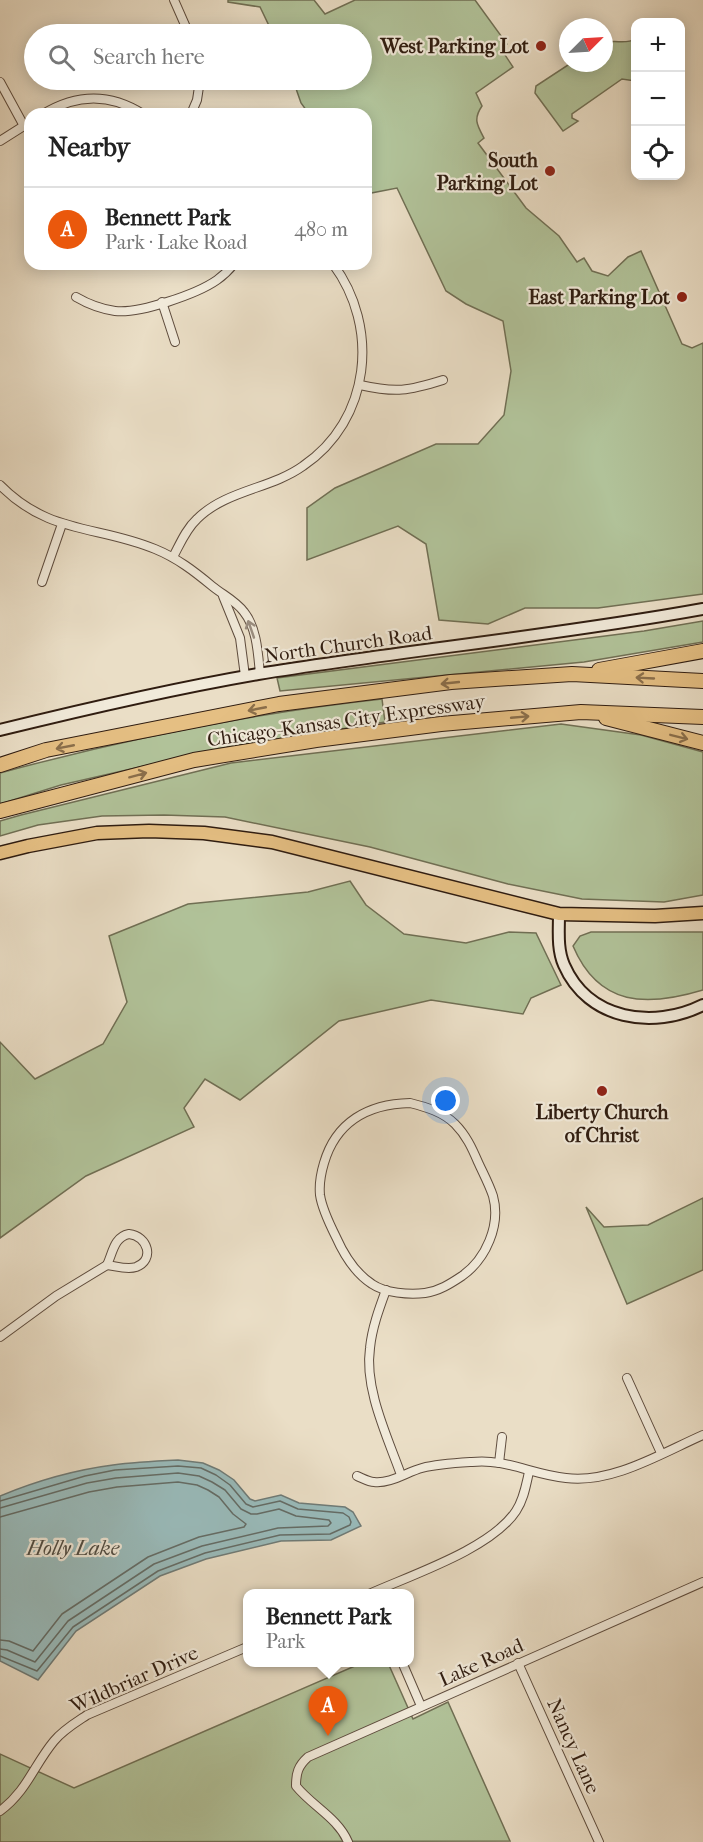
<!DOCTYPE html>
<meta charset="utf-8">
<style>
:root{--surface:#fff;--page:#f2f2f2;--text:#222;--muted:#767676;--line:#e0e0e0;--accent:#ea580c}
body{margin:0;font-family:"IM FELL French Canon",serif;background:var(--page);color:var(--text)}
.controls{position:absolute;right:18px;top:18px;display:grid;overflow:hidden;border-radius:12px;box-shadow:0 3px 15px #0003}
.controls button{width:54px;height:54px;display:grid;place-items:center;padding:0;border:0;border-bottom:2px solid var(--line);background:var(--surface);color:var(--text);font:30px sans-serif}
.compass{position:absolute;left:559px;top:18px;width:54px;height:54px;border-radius:50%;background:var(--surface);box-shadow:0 3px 15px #0003;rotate:66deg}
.you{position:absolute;left:446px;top:1101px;width:21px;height:21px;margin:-15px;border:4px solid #fff;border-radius:50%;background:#1a73e8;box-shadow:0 0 0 9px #1a73e833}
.badge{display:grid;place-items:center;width:39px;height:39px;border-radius:50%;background:var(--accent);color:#fff;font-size:20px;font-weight:700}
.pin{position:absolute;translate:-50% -50px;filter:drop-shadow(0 2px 3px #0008)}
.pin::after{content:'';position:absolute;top:32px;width:21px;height:18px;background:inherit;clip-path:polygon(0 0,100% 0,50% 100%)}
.popup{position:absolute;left:243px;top:1589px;width:171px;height:78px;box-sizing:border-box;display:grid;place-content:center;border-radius:12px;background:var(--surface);filter:drop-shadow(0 2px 4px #0005);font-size:20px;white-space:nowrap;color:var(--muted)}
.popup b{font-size:22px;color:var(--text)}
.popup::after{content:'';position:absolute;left:50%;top:100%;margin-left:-12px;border:12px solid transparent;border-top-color:var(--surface)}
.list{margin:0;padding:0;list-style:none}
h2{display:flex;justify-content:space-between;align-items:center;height:78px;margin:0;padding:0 24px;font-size:26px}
h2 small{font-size:20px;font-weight:400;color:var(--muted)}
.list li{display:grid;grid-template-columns:39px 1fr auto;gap:18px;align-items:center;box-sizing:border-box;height:84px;padding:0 24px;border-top:2px solid var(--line)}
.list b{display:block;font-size:22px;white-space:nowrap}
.list p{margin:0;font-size:20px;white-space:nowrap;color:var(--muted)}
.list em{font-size:20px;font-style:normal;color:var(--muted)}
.icon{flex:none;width:33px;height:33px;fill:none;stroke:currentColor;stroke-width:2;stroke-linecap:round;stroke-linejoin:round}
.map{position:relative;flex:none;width:703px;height:1842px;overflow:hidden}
.search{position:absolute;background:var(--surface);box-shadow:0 3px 15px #0003;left:24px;top:24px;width:348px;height:66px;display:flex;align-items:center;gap:15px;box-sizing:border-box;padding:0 21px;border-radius:33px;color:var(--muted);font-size:22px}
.panel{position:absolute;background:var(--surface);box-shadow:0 3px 15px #0003;left:24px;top:108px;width:348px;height:162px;border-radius:18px}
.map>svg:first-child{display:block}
</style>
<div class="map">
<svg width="703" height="1842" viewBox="0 0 703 1842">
<rect width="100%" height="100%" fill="#eadec6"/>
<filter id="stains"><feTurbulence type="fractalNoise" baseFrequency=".00333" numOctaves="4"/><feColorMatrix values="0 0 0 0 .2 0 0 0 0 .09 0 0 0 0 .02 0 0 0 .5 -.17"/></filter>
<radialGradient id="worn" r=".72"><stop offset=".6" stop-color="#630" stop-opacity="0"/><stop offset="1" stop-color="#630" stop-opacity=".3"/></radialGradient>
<g fill="#b1c299" stroke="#706f54" stroke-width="1.5">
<path d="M228 0H314L325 14 355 0H475L507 44 501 49 513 67 476 93 482 106C473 119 477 125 484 138L478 143 526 208 559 236 577 262 584 258 592 271 608 276 628 257 641 251 682 344 692 348 703 343V594L598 608H525L488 624 439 620 426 544 398 526 307 560V508L335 488 436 444H478L504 415 511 371 503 321 466 304 446 291 397 188 366 194V114H309L301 103 293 80H362V34H273L260 7 228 2Z"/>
<path d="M635 39V81L622 79 572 114V118L578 121 563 131 535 93 536 86 571 63H604V43C614 39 626 45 635 39Z"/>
<path d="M703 621V642L584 662 280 691 277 678 644 631Z"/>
<path d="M382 699 385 722 227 747 61 785 0 804V773C125 739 253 713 382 699Z"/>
<path d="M561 724 641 735 703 752V895L664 902 582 899 508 884 370 847 225 817 164 815 102 816 38 825 0 836V821L21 815 231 763Z"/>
<path d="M350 881 366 905 404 934 466 943 509 932 536 933 561 985 531 998 523 1014 431 1000 339 1021 240 1100 205 1079 184 1108 194 1127 86 1176 0 1238V1042L35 1079 103 1044 127 1002 109 936 188 904 308 892Z"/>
<path d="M591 932H703V990C647 1007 599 1007 573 946L580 936Z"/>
<path d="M703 1198V1270L627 1304 586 1207 604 1227 648 1225Z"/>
<path d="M364 1662 388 1663 413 1719 448 1702 510 1841 0 1842V1754L74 1788Z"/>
</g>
<path fill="#9bb" stroke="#6f7b77" stroke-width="1.5" d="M178 1460 203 1463 219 1470 234 1480 250 1499 255 1501 281 1495 299 1503 345 1507 353 1512 361 1526 331 1540 281 1541 206 1559 160 1576 76 1631 38 1680 0 1661V1496C36 1481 74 1470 113 1465 134 1462 156 1461 178 1460Z"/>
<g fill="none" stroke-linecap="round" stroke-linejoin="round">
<g stroke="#646c66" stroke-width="1.5">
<path d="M0 1501 85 1476 115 1470 178 1466 201 1468 216 1475 230 1485 246 1504 253 1507 280 1501 298 1509 343 1513 349 1517 351 1522 350 1525 330 1534 280 1535 205 1553 158 1571 73 1627 37 1671 0 1656"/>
<path d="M0 1508 87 1483 116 1478 178 1473 199 1476 212 1482 225 1490 241 1509 251 1514H257L279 1509 296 1516 329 1520 331 1523 328 1526 278 1528 202 1546 154 1564 68 1621 35 1662 7 1650 0 1649"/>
<path d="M0 1517 89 1492 117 1487 178 1482 197 1485 208 1490 219 1497 233 1514 246 1524 244 1527 199 1537 148 1557 62 1614 33 1651 9 1641 0 1640"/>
</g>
<g stroke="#5e4c3e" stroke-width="10">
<g id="street">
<path d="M174 0 189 34"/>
<path d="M0 82 24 126"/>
<path d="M43 114C76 94 110 93 143 114"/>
<path d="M191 114 197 100 200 80"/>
<path d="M0 141 30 122"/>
<path d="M76 297C88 304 101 309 115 311 139 314 197 294 217 280 224 275 229 270 234 264"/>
<path d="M162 302 175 342"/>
<path d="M360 385C396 393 408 391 443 380"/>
<path d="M0 485C49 535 98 525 155 549 177 558 194 571 212 586 223 595 236 601 244 612 257 628 258 654 260 674"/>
<path d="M173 557C180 544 186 529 197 519 226 490 271 489 303 466 371 420 380 327 333 264"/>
<path d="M42 582 62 524"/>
<path d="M223 596 240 638 245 676"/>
<path d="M410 1103C426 1107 443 1112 455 1124 466 1135 472 1148 478 1162 483 1173 489 1184 493 1196 501 1225 486 1259 462 1276 450 1284 439 1291 425 1293 409 1295 385 1293 372 1284 355 1273 344 1255 336 1237 330 1225 322 1209 320 1195 319 1185 321 1173 324 1163 336 1122 368 1104 410 1103Z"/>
<path d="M129 1234C148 1236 155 1260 136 1267 127 1270 116 1266 107 1265 113 1252 114 1237 129 1234Z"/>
<path d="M386 1290C379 1309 372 1328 370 1348 364 1389 388 1438 401 1475"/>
<path d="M0 1337 56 1296 107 1265"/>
<path d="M627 1378 661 1453"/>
<path d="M499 1463 502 1437"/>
<path d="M357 1476C362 1478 369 1482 374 1482 390 1484 407 1472 422 1468 438 1464 456 1463 472 1462 504 1458 534 1475 566 1478 612 1484 662 1453 703 1435"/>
<path d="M369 1594C411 1575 491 1549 516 1511 524 1499 526 1485 529 1472"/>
<path d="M402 1662 421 1706"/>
<path d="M518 1663 599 1842"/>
<path d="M0 1811C27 1791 34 1765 54 1741 63 1730 75 1723 87 1715L247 1647"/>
<path d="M348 1842C338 1818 312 1806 296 1786 296 1773 298 1766 308 1757L703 1582"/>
</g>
</g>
<g stroke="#2f1c10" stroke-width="14">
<g id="secondary">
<path d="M0 730C85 709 171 689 258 674 406 650 555 636 703 609"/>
<path d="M559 914C559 931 557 949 564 965 588 1020 653 1030 703 1005"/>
</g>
</g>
<g stroke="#2f1c10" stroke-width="15">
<path id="primary" d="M0 853 28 846 97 833 149 831 204 833 272 842 559 914 655 916 703 913"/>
</g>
<g stroke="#2f1c10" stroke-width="16">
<g id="highway">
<path d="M599 670 703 651"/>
<path d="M606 718 703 743"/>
<path d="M0 765 46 750 279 704 451 682 572 674 703 681"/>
<path d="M0 811 194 760 316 740 441 724 581 712 703 717"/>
</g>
</g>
<use href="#street" stroke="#f1eada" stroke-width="8"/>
<use href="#secondary" stroke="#f1eada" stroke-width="10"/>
<use href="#primary" stroke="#e5bf83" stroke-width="12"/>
<use href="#highway" stroke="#e5bf83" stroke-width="14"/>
</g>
<defs><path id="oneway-shaft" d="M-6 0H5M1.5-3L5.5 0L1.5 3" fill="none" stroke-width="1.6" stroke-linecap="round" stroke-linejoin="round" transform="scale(1.5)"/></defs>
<use stroke="#9a8d7f" href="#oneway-shaft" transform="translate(251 629) rotate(-109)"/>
<g stroke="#8a6e4a">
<use href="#oneway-shaft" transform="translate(645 678) rotate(-177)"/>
<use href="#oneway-shaft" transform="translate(450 683) rotate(174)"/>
<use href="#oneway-shaft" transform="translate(257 709) rotate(169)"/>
<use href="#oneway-shaft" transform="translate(520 717) rotate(-5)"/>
<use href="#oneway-shaft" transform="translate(679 737) rotate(14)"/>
<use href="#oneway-shaft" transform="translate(65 747) rotate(169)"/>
<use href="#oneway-shaft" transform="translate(138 775) rotate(-15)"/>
</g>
<g fill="#8f2418" stroke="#f1eada" stroke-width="2">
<circle cx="541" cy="46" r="6"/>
<circle cx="550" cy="171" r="6"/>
<circle cx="682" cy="297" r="6"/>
<circle cx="602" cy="1091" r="6"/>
</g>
<g text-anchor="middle" stroke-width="4.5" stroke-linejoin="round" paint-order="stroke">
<g font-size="20" font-weight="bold" fill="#2f1c10" stroke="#f1eada" text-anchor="end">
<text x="529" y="53">West Parking Lot</text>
<text x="538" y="167">South<tspan x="538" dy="23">Parking Lot</tspan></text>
<text x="670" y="304">East Parking Lot</text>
<text x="602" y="1119" text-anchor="middle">Liberty Church<tspan x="602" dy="23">of Christ</tspan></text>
</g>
<g font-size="20" fill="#2f1c10" stroke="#f1eada">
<text transform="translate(348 644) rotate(-8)" y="7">North Church Road</text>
<text transform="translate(346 720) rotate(-8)" y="7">Chicago-Kansas City Expressway</text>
<text transform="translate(481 1662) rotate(-24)" y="7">Lake Road</text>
<text transform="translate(134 1679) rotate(-24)" y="7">Wildbriar Drive</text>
<text transform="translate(574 1746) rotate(66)" y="7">Nancy Lane</text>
</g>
<g font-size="21" font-style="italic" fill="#4f4c43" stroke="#f1eada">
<text x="73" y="1555">Holly Lake</text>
</g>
</g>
<rect width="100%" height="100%" filter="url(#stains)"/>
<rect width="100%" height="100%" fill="url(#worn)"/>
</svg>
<div class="controls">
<button>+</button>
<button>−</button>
<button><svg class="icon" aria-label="locate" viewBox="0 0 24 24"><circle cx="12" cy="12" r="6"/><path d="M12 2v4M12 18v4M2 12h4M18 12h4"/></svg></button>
</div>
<svg class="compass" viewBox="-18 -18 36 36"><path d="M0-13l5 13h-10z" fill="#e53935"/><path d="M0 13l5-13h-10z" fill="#767676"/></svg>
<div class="you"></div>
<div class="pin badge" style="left:328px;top:1736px">A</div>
<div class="popup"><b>Bennett Park</b>Park</div>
<div class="search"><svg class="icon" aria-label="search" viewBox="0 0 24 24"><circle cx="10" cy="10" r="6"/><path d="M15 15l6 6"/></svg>Search here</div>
<section class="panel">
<h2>Nearby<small></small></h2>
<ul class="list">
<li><span class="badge">A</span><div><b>Bennett Park</b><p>Park · Lake Road</p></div><em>480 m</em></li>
</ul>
</section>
</div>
